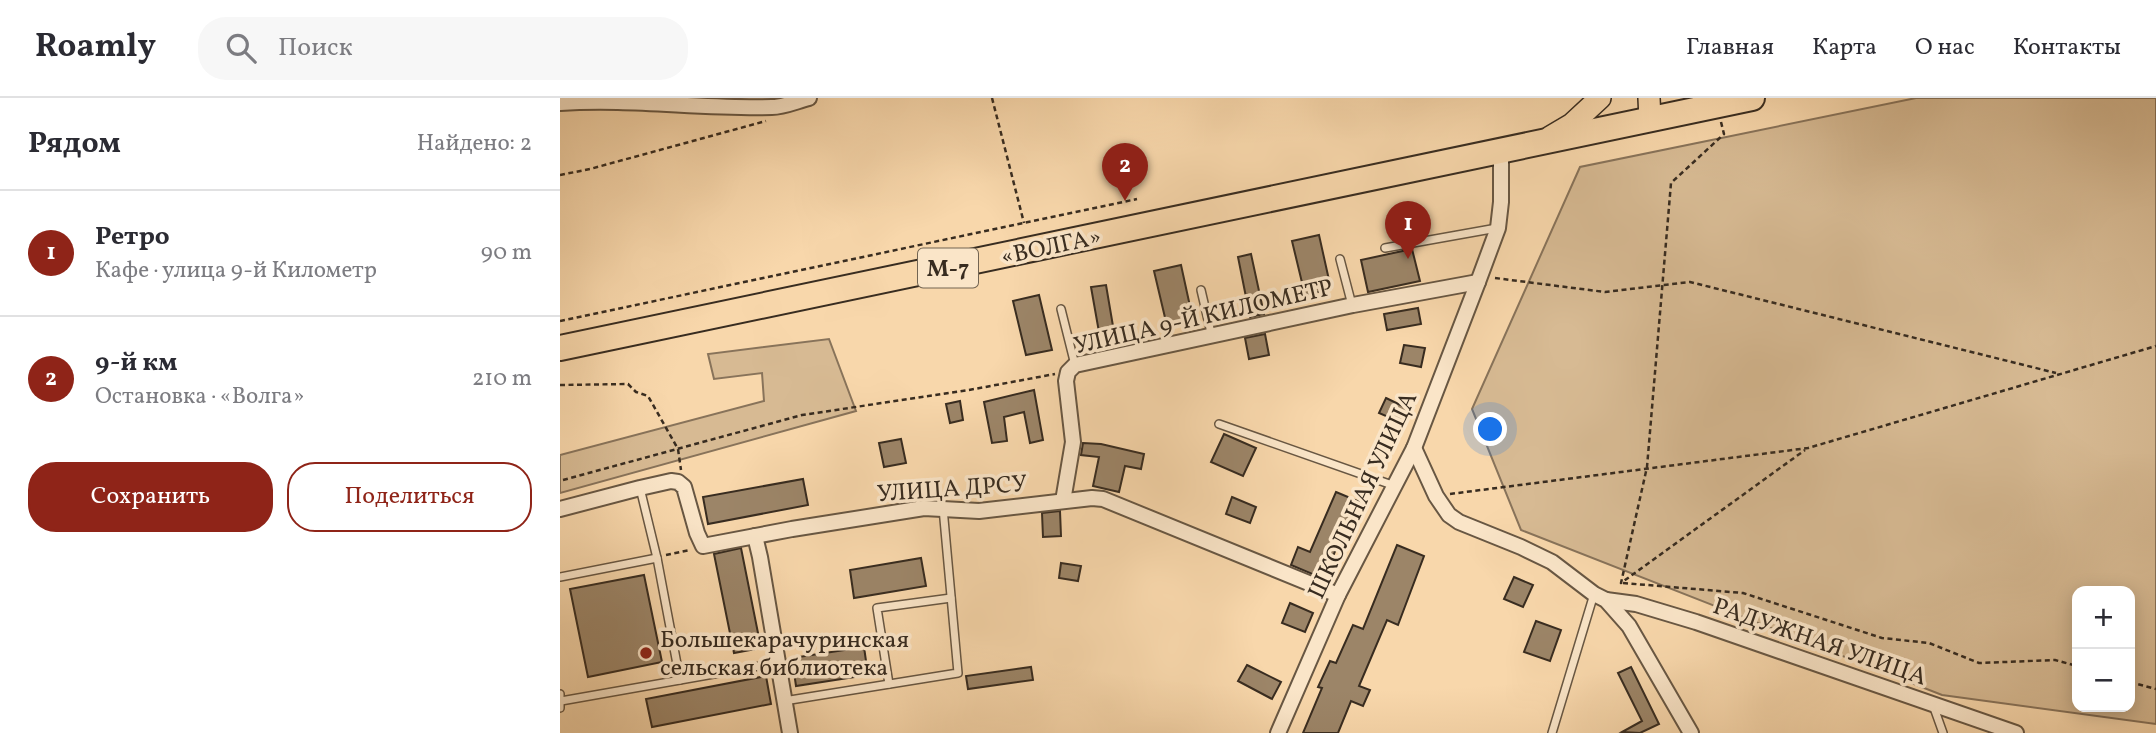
<!DOCTYPE html>
<html lang="ru">
<meta charset="utf-8">
<style>
:root{--surface:#fff;--page:#f7f7f7;--text:#2b2b33;--muted:#7c7c81;--line:#e1e1e2;--accent:#8f2418}
body{margin:0;font-family:Vollkorn,serif;background:var(--page);color:var(--text)}
.controls{position:absolute;right:21px;bottom:21px;display:grid;overflow:hidden;border-radius:14px;box-shadow:0 4px 18px #0003}
.controls button{width:63px;height:63px;display:grid;place-items:center;padding:0;border:0;border-bottom:2px solid var(--line);background:var(--surface);color:var(--text);font:35px sans-serif}
.you{position:absolute;left:931px;top:332px;width:24px;height:24px;margin:-18px;border:5px solid #fff;border-radius:50%;background:#1a73e8;box-shadow:0 0 0 10px #1a73e833}
.badge{display:grid;place-items:center;width:46px;height:46px;border-radius:50%;background:var(--accent);color:#fff;font-size:23px;font-weight:700}
.pin{position:absolute;translate:-50% -58px;filter:drop-shadow(0 2px 4px #0008)}
.pin::after{content:'';position:absolute;top:37px;width:24px;height:21px;background:inherit;clip-path:polygon(0 0,100% 0,50% 100%)}
.list{margin:0;padding:0;list-style:none}
h2{display:flex;justify-content:space-between;align-items:center;height:91px;margin:0;padding:0 28px;font-size:30px}
h2 small{font-size:23px;font-weight:400;color:var(--muted)}
.list li{display:grid;grid-template-columns:46px 1fr auto;gap:21px;align-items:center;box-sizing:border-box;height:126px;padding:0 28px;border-top:2px solid var(--line)}
.list b{display:block;font-size:26px;white-space:nowrap}
.list p{margin:0;font-size:23px;white-space:nowrap;color:var(--muted)}
.list em{font-size:23px;font-style:normal;color:var(--muted)}
.actions{display:flex;gap:14px;padding:21px 28px}
.actions a{flex:1;padding:16px 0;border:2px solid var(--accent);border-radius:28px;text-align:center;font-size:24px;color:var(--accent)}
.actions .main{background:var(--accent);color:#fff}
.icon{flex:none;width:38px;height:38px;fill:none;stroke:currentColor;stroke-width:2;stroke-linecap:round;stroke-linejoin:round}
.map{position:relative;flex:none;width:1596px;height:635px;overflow:hidden}
header{display:flex;align-items:center;gap:42px;box-sizing:border-box;height:98px;padding:0 35px;background:var(--surface);border-bottom:2px solid var(--line)}
header strong{font-size:33px}
nav{display:flex;gap:38px;margin-inline-start:auto;font-size:24px}
.search{width:490px;height:63px;background:var(--page);display:flex;align-items:center;gap:18px;box-sizing:border-box;padding:0 24px;border-radius:28px;color:var(--muted);font-size:26px}
main{display:flex}
aside{flex:1;background:var(--surface)}
.map>svg:first-child{display:block}
</style>
<header>
<strong>Roamly</strong>
<div class="search"><svg class="icon" aria-label="search" viewBox="0 0 24 24"><circle cx="10" cy="10" r="6"/><path d="M15 15l6 6"/></svg>Поиск</div>
<nav><a>Главная</a><a>Карта</a><a>О нас</a><a>Контакты</a></nav>
</header>
<main>
<aside>
<h2>Рядом<small>Найдено: 2</small></h2>
<ul class="list">
<li><span class="badge">1</span><div><b>Ретро</b><p>Кафе · улица 9-й Километр</p></div><em>90 m</em></li>
<li><span class="badge">2</span><div><b>9-й км</b><p>Остановка · «Волга»</p></div><em>210 m</em></li>
</ul>
<div class="actions"><a class="main">Сохранить</a><a>Поделиться</a></div>
</aside>
<div class="map">
<svg width="1596" height="635" viewBox="0 0 1596 635">
<rect width="100%" height="100%" fill="#f8d7ab"/>
<filter id="stains"><feTurbulence type="fractalNoise" baseFrequency=".00286" numOctaves="4"/><feColorMatrix values="0 0 0 0 .2 0 0 0 0 .09 0 0 0 0 .02 0 0 0 .5 -.17"/></filter>
<radialGradient id="worn" r=".72"><stop offset=".6" stop-color="#630" stop-opacity="0"/><stop offset="1" stop-color="#630" stop-opacity=".3"/></radialGradient>
<g fill="#d7ba93" stroke="#88735a" stroke-width="2" fill-rule="evenodd">
<path d="M1356 0H1596V626L1382 597 961 432 912 311 1020 69ZM1570 493V609H1517V493Z"/>
<path d="M269 241 296 313 0 395V357L204 303 202 275 154 281 148 256Z"/>
</g>
<g fill="#9c8568" stroke="#382c20" stroke-width="2">
<path d="M759 137 771 191 745 197 732 143Z"/>
<path d="M852 151 860 183 808 194 801 162Z"/>
<path d="M691 156 704 216 690 219 678 159Z"/>
<path d="M621 167 633 222 607 228 594 173Z"/>
<path d="M546 187 554 234 575 229 578 244 542 251 531 189Z"/>
<path d="M479 197 492 252 466 257 453 203Z"/>
<path d="M858 210 861 226 827 232 824 216Z"/>
<path d="M705 236 709 257 689 261 685 240Z"/>
<path d="M844 247 865 250 861 269 840 265Z"/>
<path d="M474 292 483 342 470 345 464 314 444 319 447 343 432 345 424 304Z"/>
<path d="M826 300 849 311 842 325 819 315Z"/>
<path d="M400 303 403 322 390 325 386 306Z"/>
<path d="M664 336 696 350 683 378 651 364Z"/>
<path d="M341 341 346 365 324 369 319 345Z"/>
<path d="M523 345 541 346 584 356 581 371 565 368 559 394 533 388 539 359 521 357Z"/>
<path d="M243 381 248 407 148 426 143 399Z"/>
<path d="M776 394 800 404 781 448 778 446 764 481 731 467 738 449 750 454Z"/>
<path d="M672 399 696 409 690 425 666 416Z"/>
<path d="M500 413 501 438 483 439 482 415Z"/>
<path d="M837 447 864 458 838 527 827 522 799 588 810 592 803 608 791 603 778 635H743L762 590 758 589 765 574 770 563 776 565 793 527 803 531Z"/>
<path d="M181 450 201 550 174 555 154 456Z"/>
<path d="M361 460 366 488 294 500 290 472Z"/>
<path d="M501 465 521 468 518 483 499 480Z"/>
<path d="M84 477 102 564 28 579 10 491Z"/>
<path d="M954 479 973 487 963 509 944 501Z"/>
<path d="M730 505 753 515 745 534 722 525Z"/>
<path d="M976 523 1001 532 990 563 964 554Z"/>
<path d="M304 549 308 577 236 588 232 560Z"/>
<path d="M687 567 721 584 712 601 678 583Z"/>
<path d="M471 569 473 582 408 591 406 578Z"/>
<path d="M1071 569 1099 626 1080 635 1062 634 1082 623 1058 575Z"/>
<path d="M206 578 211 606 92 629 86 601Z"/>
</g>
<g fill="none" stroke-linecap="round" stroke-linejoin="round">
<g stroke="#685743" stroke-width="10">
<g id="lane">
<path d="M825 150 937 130"/>
<path d="M780 161 792 207"/>
<path d="M641 192 652 239"/>
<path d="M501 211 515 267"/>
<path d="M659 326 835 388"/>
<path d="M80 390 97 460 120 582"/>
<path d="M0 479 97 460"/>
<path d="M329 586 317 510 391 500"/>
<path d="M0 596V610"/>
<path d="M1 603 217 565"/>
<path d="M224 603 398 575 383 410"/>
<path d="M1373 607 1383 635"/>
<path d="M992 635 1034 496"/>
</g>
</g>
<g stroke="#685743" stroke-width="18">
<g id="street">
<path d="M0 5C70 0 141 11 212 9 224 9 237 3 249 0"/>
<path d="M854 350 876 398 889 417 899 424 961 449 992 464 1034 496 1046 502 1069 528 1131 635"/>
<path d="M503 403 513 344 506 283 508 274 515 267 793 207 918 184"/>
<path d="M0 411 80 390 111 383 118 384 124 389 137 435 143 448 232 431 364 410 419 413 532 400 543 401 778 497"/>
<path d="M195 438 200 459 230 635"/>
<path d="M1046 502 1076 506 1136 524 1456 635"/>
<path d="M718 635 778 497 854 350 918 184 938 130 941 104V54"/>
</g>
</g>
<g stroke="#382c20" stroke-width="24">
<g id="primary">
<path d="M1089 0 1090 22"/>
<path d="M990 39 1012 26 1040 0"/>
</g>
</g>
<g stroke="#382c20" stroke-width="28">
<path id="highway" d="M0 250 1192 0"/>
</g>
<g stroke="#382c20" stroke-width="2.5" stroke-dasharray="5 3.5" stroke-linecap="butt">
<path d="M432 0 464 125"/>
<path d="M1161 24 1164 36 1111 85 1087 369 1061 485 1245 352"/>
<path d="M0 77 30 71 206 23"/>
<path d="M935 180 1045 194 1130 184 1496 275"/>
<path d="M0 223 577 101"/>
<path d="M0 287 68 286 76 294 88 298 118 351 121 372"/>
<path d="M3 382 242 317 409 292 495 276"/>
<path d="M890 396 1248 350 1596 248"/>
<path d="M106 457 130 452"/>
<path d="M1063 485 1183 495 1322 540 1369 545 1419 565 1495 562 1517 568"/>
<path d="M1570 584 1596 591"/>
</g>
<use href="#lane" stroke="#fae5c8" stroke-width="7"/>
<use href="#street" stroke="#fae5c8" stroke-width="14"/>
<use href="#primary" stroke="#f8d7ab" stroke-width="21"/>
<use href="#highway" stroke="#f8d7ab" stroke-width="24"/>
</g>
<circle fill="#8f2418" stroke="#fae5c8" stroke-width="2.5" cx="86" cy="555" r="7"/>
<g text-anchor="middle" stroke-width="7" stroke-linejoin="round" paint-order="stroke">
<rect fill="#fae5c8" stroke="#726452" stroke-width="2" x="358" y="150.5" width="60" height="39" rx="5"/>
<g font-size="23" font-weight="bold" fill="#382c20">
<text x="388" y="178">М-7</text>
</g>
<g font-size="24" fill="#382c20" stroke="#fae5c8">
<text transform="translate(491 148) rotate(-12)" y="8">«ВОЛГА»</text>
<text transform="translate(643 218) rotate(-13)" y="8">УЛИЦА 9-Й КИЛОМЕТР</text>
<text transform="translate(392 390) rotate(-4)" y="8">УЛИЦА ДРСУ</text>
<text transform="translate(802 397) rotate(-65)" y="8">ШКОЛЬНАЯ УЛИЦА</text>
<text transform="translate(1260 543) rotate(19)" y="8">РАДУЖНАЯ УЛИЦА</text>
</g>
<g font-size="24" fill="#382c20" stroke="#fae5c8" text-anchor="start">
<text x="100" y="549">Большекарачуринская<tspan x="100" dy="28">сельская библиотека</tspan></text>
</g>
</g>
<rect width="100%" height="100%" filter="url(#stains)"/>
<rect width="100%" height="100%" fill="url(#worn)"/>
</svg>
<div class="controls">
<button>+</button>
<button>−</button>
</div>
<div class="you"></div>
<div class="pin badge" style="left:848px;top:161px">1</div>
<div class="pin badge" style="left:565px;top:103px">2</div>
</div>
</main>
